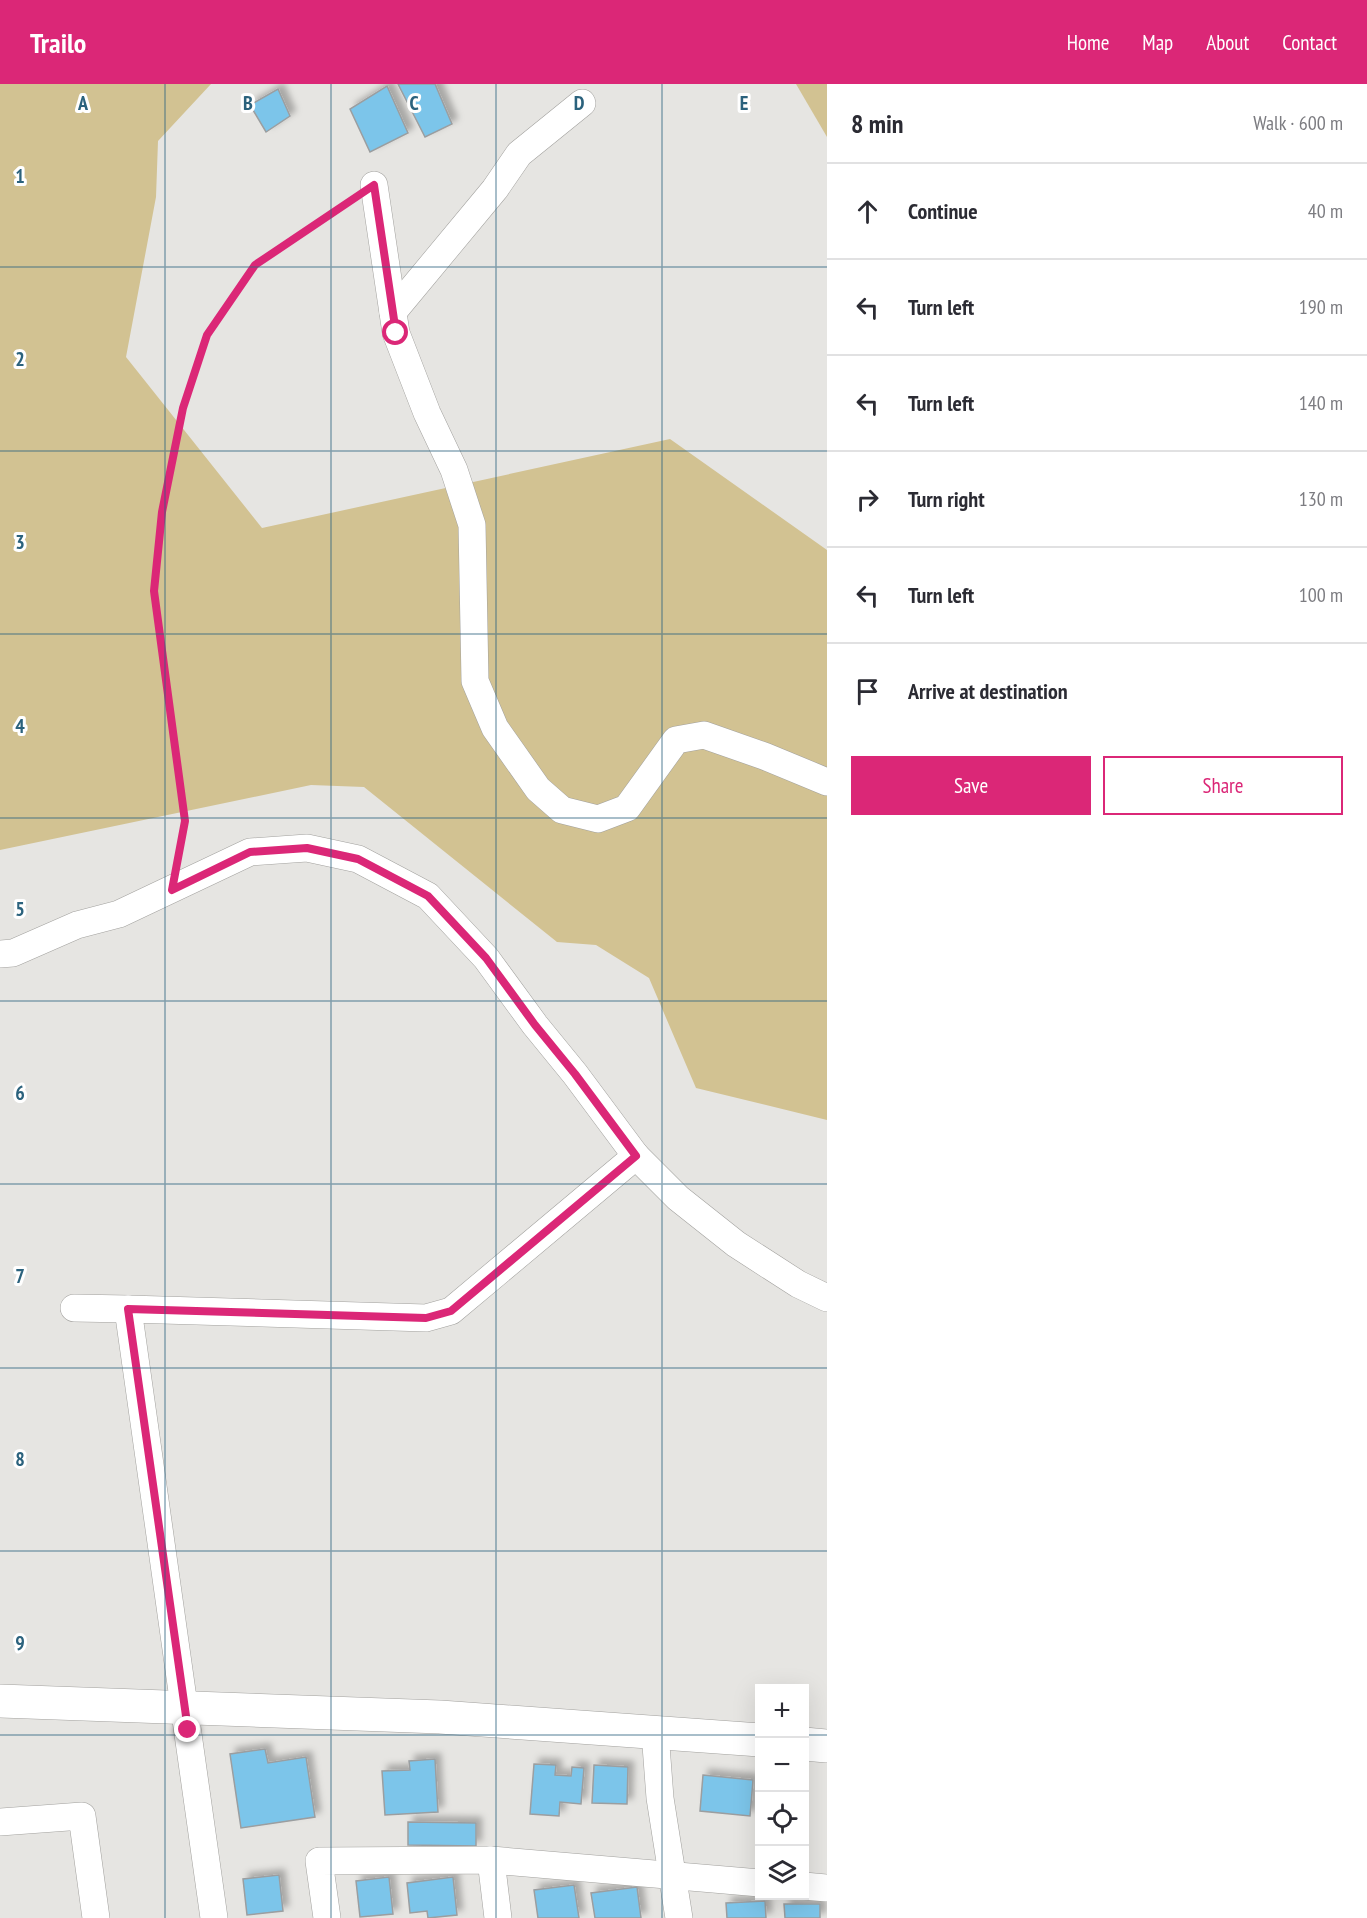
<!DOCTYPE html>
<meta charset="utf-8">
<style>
:root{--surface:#fff;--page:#f2f2f3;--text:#2b2b33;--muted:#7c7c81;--line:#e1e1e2;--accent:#db2777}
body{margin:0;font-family:"PT Sans Narrow",sans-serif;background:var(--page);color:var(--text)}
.controls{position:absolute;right:18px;bottom:18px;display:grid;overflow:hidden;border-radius:0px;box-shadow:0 6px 24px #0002}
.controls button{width:54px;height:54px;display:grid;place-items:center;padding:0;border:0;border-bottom:2px solid var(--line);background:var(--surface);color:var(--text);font:30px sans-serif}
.stop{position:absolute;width:18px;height:18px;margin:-14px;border:4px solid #db2777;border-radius:50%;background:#fff}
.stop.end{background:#db2777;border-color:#fff;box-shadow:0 2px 6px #0008}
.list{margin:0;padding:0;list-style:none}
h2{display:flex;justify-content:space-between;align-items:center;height:78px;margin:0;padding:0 24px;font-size:26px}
h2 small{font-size:20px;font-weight:400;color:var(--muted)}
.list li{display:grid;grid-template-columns:39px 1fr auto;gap:18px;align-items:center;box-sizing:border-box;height:96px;padding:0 24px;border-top:2px solid var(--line)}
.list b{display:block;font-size:22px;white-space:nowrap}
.list em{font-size:20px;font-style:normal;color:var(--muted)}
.actions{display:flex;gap:12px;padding:18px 24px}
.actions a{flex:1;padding:14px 0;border:2px solid var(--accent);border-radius:0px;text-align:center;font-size:21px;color:var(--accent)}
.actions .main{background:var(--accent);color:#fff}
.icon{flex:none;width:33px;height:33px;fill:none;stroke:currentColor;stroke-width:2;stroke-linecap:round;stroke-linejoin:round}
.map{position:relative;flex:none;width:827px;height:1834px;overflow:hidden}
header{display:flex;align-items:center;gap:36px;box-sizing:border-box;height:84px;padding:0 30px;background:var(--accent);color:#fff}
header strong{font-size:28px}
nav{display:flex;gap:33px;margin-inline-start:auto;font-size:21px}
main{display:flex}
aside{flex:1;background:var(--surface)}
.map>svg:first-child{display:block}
</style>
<header>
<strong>Trailo</strong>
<nav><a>Home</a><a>Map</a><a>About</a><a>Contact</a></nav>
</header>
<main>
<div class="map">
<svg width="827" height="1834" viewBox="0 0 827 1834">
<defs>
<filter id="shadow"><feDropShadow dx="5.5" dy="-5.5" stdDeviation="3" flood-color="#0004"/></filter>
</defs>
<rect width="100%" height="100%" fill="#e6e5e2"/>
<g fill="#d2c292">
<path d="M0 0H211L158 57 156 113 126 273 262 444 670 355 827 466V1036L696 1004 649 894 596 861 557 858 364 703 311 701 0 766Z"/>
<path d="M796 0H827V53Z"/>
</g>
<g fill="#7cc5ea" stroke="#9b9ea0" stroke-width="1.5" filter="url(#shadow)">
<path d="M398 0H435L452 40 425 53Z"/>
<path d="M387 2 408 49 370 68 350 25Z"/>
<path d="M278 5 290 32 266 48 250 21Z"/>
<path d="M265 1665 268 1679 306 1673 315 1733 241 1744 230 1670Z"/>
<path d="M435 1675 438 1728 385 1731 382 1687 410 1686 409 1677Z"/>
<path d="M534 1680 556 1681 555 1691 571 1692 572 1683 584 1684 581 1720 560 1718 559 1732 530 1730Z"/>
<path d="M594 1681 628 1683 627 1720 592 1719Z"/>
<path d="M703 1691 753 1696 750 1732 700 1727Z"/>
<path d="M408 1738 476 1739V1762L408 1761Z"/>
<path d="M279 1791 283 1827 247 1831 243 1795Z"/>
<path d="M389 1793 393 1830 360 1833 356 1797Z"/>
<path d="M453 1793 457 1831 428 1834 427 1827 410 1829 407 1799Z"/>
<path d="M574 1801 579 1834H538L534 1806Z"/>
<path d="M637 1803 641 1834H595L591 1809Z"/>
<path d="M765 1817 766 1834H727L726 1819Z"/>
<path d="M784 1820H820V1834H785Z"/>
</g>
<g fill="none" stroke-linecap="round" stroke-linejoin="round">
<g stroke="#a2a19e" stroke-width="28">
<g id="street">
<path d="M374 101 396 249 427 329 454 386 472 441 475 597 495 644 538 705 562 726 598 735 627 724 676 656 704 651 764 672 827 698"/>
<path d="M393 228 495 105 519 70 582 19"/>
<path d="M0 870 13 869 77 841 119 830 250 768 307 764 358 775 428 812 486 874 535 941 575 990 636 1072 678 1114 736 1160 798 1200 827 1214"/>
<path d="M74 1224 128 1225"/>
<path d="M655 1648 660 1714 679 1834"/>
<path d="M0 1738 82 1732 96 1834"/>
<path d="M491 1776 498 1834"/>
<path d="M804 1802 827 1804"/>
<path d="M214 1834 128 1225 426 1234 451 1227 636 1072"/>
<path d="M327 1834 319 1777 491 1776 760 1799"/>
</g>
</g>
<g stroke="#a2a19e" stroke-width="34">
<g id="secondary">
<path d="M0 1617 440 1633 760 1656"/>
<path d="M804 1660 827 1662"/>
</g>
</g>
<path stroke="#8f8e8c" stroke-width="4" stroke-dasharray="4.5 3" stroke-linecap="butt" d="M179 772 185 737 154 507 162 428 183 324 207 251 255 181 348 118"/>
<use href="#street" stroke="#fff" stroke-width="27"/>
<use href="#secondary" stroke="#fff" stroke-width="33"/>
</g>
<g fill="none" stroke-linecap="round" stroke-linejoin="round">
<path stroke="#db2777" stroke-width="8" d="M188 1646 128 1225 426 1234 451 1227 636 1072 575 990 535 941 486 874 428 812 358 775 307 764 250 768 172 806 185 737 154 507 162 428 183 324 207 251 255 181 374 101 396 249"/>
</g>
<path fill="none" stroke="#2b627d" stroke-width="1.5" stroke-opacity="0.55" d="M165 0V1834M331 0V1834M496 0V1834M662 0V1834M0 183H827M0 367H827M0 550H827M0 734H827M0 917H827M0 1100H827M0 1284H827M0 1467H827M0 1651H760M804 1651H827"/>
<g font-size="20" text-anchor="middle" font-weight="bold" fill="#2b627d" stroke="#fff" stroke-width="6" stroke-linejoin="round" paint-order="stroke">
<text x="83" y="26">A</text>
<text x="248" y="26">B</text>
<text x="414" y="26">C</text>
<text x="579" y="26">D</text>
<text x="744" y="26">E</text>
<text x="20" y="99">1</text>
<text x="20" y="282">2</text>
<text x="20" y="465">3</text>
<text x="20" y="649">4</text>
<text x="20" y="832">5</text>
<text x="20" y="1016">6</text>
<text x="20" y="1199">7</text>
<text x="20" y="1382">8</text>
<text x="20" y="1566">9</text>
</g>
</svg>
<div class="controls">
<button>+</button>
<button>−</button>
<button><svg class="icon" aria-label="locate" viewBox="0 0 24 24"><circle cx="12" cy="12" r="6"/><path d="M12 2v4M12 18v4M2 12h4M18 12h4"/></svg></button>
<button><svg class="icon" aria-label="layers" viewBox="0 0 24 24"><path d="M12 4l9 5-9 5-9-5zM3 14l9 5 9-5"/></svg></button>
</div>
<div class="stop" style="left:396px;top:249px"></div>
<div class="stop end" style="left:188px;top:1646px"></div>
</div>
<aside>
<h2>8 min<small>Walk · 600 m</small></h2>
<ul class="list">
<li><svg class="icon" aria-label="ahead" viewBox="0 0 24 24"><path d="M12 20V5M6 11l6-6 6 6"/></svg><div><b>Continue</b></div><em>40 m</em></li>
<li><svg class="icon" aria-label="left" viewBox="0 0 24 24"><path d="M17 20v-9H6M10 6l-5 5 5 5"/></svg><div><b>Turn left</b></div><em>190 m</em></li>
<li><svg class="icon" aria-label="left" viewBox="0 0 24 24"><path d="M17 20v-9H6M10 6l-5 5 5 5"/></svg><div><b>Turn left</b></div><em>140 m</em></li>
<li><svg class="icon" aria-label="right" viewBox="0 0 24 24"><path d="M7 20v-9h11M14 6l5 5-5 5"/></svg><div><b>Turn right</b></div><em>130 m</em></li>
<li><svg class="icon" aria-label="left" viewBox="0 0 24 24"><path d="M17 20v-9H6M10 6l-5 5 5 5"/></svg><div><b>Turn left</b></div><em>100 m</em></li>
<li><svg class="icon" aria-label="arrive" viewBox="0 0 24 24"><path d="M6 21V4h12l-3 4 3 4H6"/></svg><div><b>Arrive at destination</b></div></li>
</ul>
<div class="actions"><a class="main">Save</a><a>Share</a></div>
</aside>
</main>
